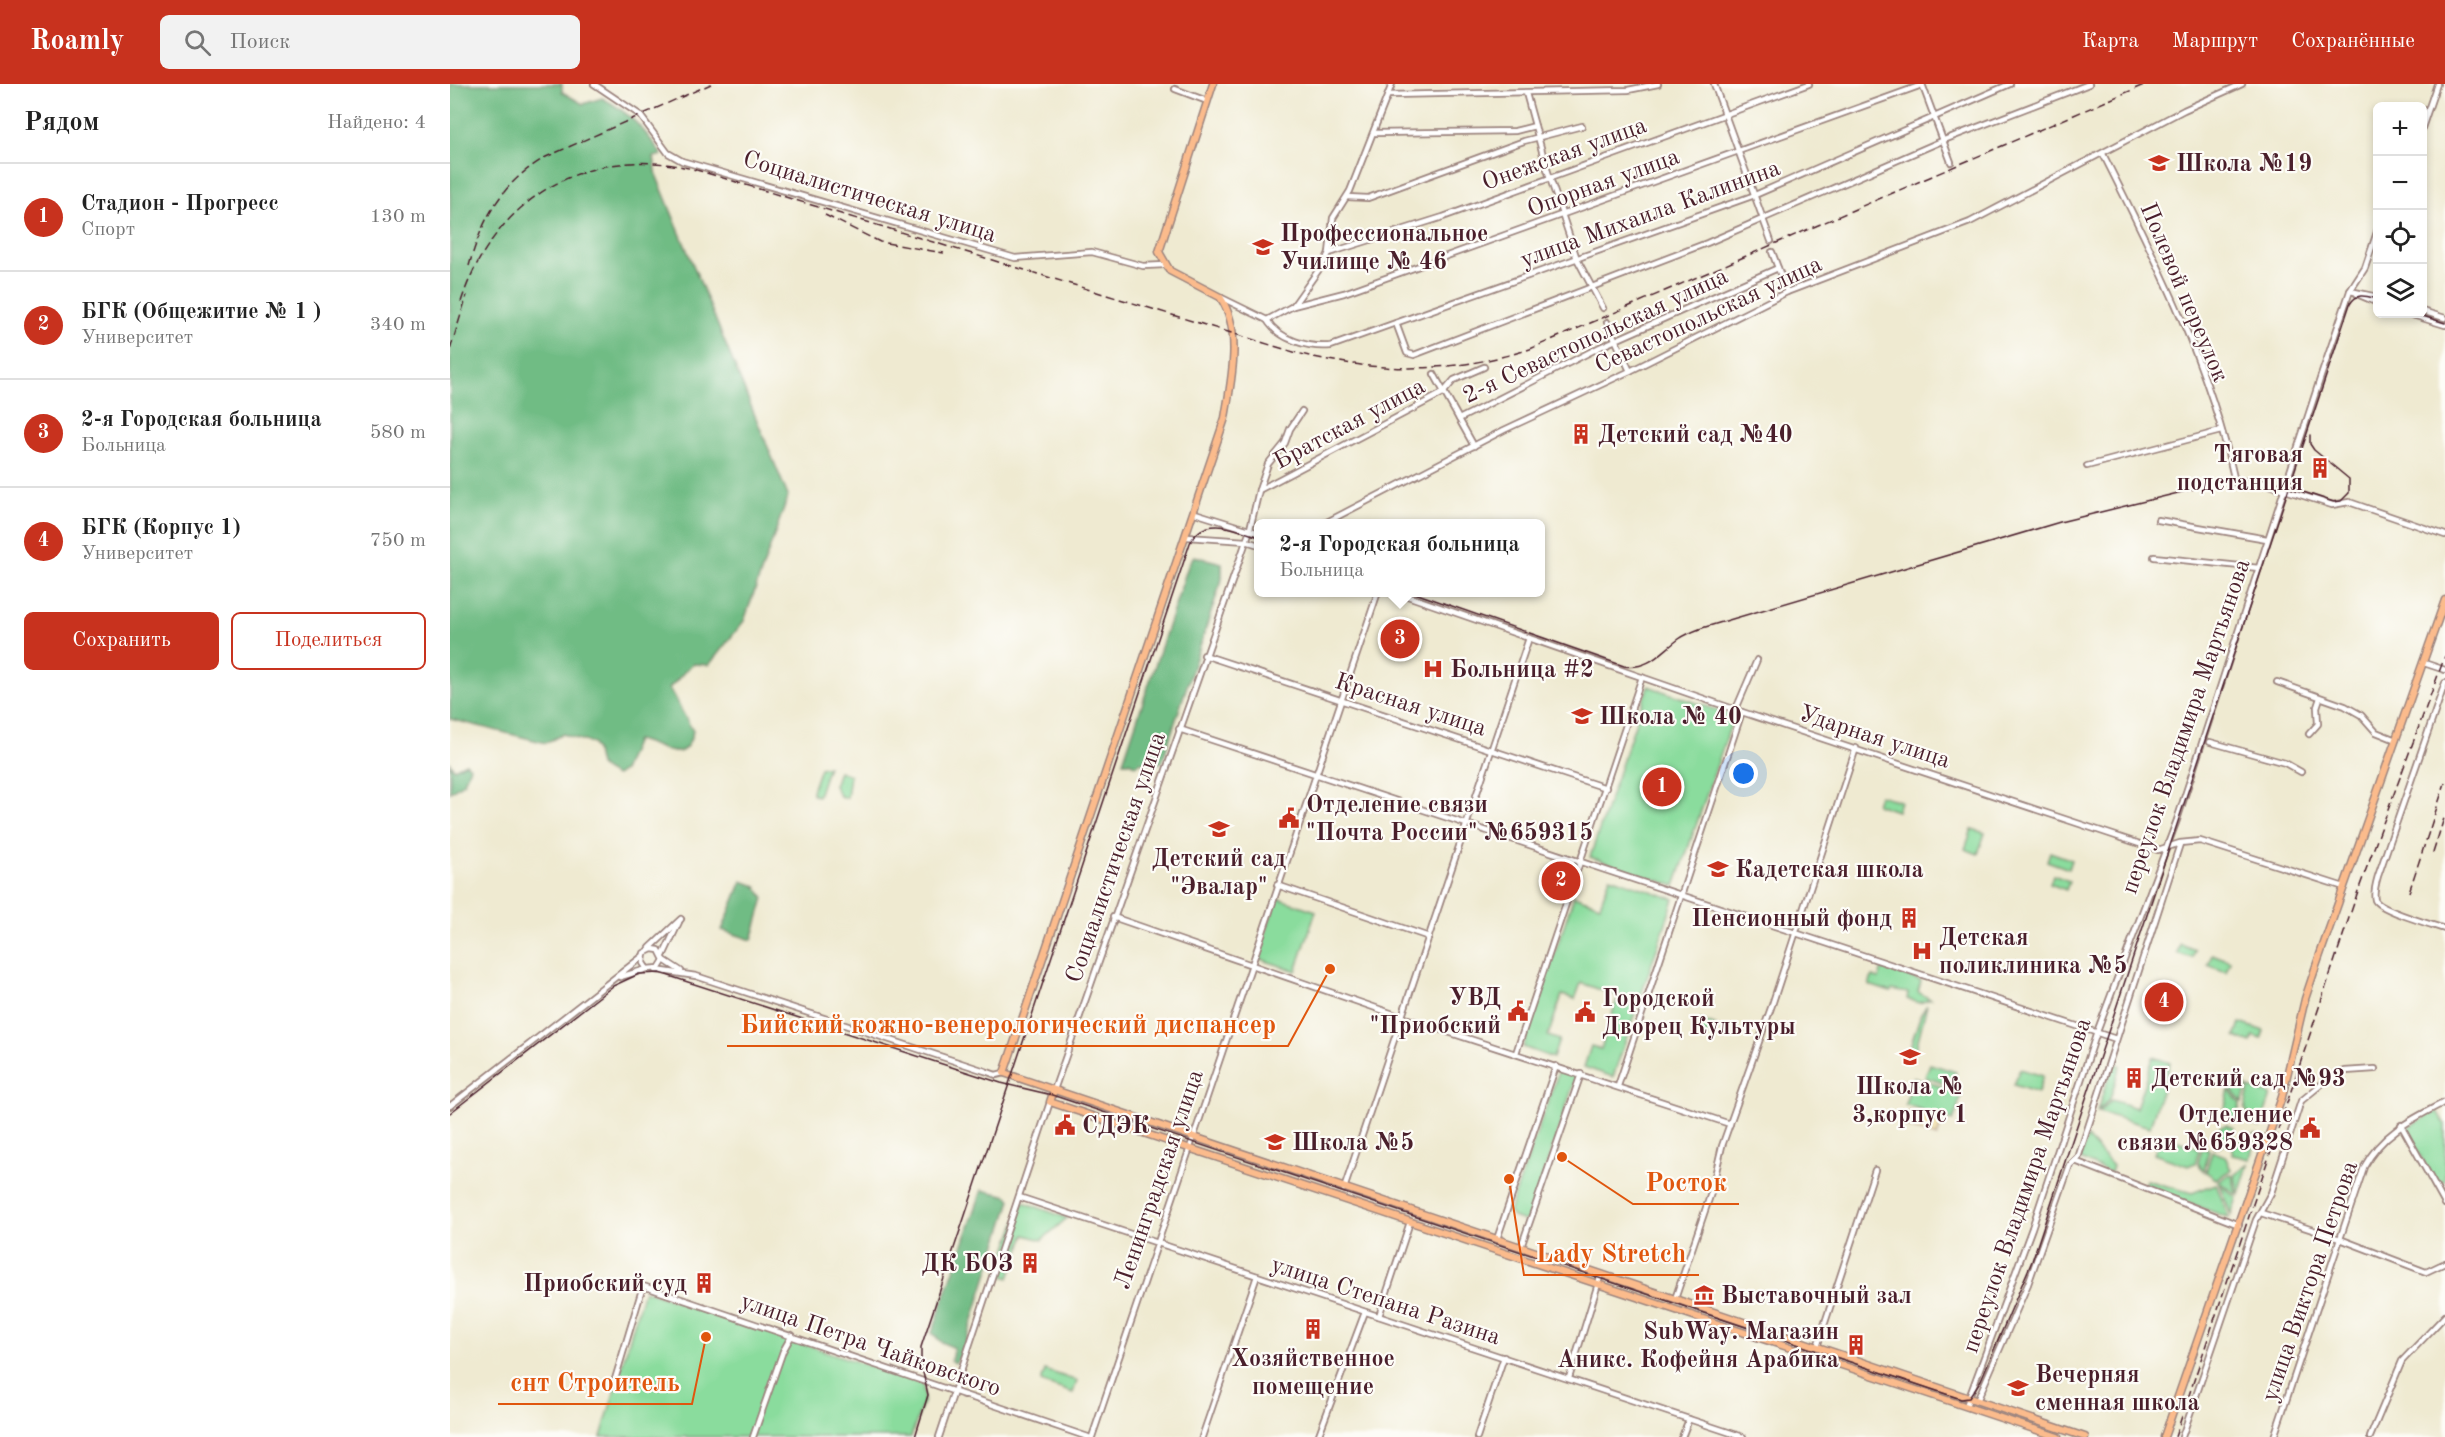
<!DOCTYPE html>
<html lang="ru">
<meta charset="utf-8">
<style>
:root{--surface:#fff;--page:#f2f2f2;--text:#222;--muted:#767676;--line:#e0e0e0;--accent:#c8321e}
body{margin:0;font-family:"Old Standard TT",serif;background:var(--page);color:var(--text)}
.controls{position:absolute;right:18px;top:18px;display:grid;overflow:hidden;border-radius:9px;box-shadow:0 3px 9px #0003}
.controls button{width:54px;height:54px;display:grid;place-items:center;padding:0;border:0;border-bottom:2px solid var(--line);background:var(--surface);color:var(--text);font:30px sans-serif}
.you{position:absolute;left:1294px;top:690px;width:21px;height:21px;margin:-15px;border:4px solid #fff;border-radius:50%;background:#1a73e8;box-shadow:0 0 0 9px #1a73e833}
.badge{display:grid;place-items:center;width:39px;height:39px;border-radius:50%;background:var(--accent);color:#fff;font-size:20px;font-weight:700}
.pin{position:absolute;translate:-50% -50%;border:3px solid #fff;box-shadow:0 2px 6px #0006}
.popup{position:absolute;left:804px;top:435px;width:291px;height:78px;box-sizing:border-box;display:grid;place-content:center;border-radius:9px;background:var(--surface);filter:drop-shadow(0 2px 4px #0005);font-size:20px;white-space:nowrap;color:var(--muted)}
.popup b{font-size:22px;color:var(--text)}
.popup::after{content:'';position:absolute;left:50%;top:100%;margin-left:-12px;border:12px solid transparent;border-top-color:var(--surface)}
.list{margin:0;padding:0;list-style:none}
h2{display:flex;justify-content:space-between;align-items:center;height:78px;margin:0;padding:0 24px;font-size:26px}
h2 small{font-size:20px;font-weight:400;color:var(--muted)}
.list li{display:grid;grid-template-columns:39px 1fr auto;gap:18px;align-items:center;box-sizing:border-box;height:108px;padding:0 24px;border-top:2px solid var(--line)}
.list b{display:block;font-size:22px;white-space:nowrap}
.list p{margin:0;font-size:20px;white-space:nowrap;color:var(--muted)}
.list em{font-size:20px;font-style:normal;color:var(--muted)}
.actions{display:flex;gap:12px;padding:18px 24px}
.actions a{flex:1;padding:14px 0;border:2px solid var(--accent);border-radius:9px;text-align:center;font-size:21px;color:var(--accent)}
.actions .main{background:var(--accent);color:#fff}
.icon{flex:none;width:33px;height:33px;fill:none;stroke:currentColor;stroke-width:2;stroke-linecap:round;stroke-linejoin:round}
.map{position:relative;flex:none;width:1995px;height:1353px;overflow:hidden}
header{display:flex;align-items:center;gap:36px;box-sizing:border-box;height:84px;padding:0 30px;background:var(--accent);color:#fff}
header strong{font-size:28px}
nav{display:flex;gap:33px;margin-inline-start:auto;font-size:21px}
.search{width:420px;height:54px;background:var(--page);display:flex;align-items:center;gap:15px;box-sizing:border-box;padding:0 21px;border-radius:9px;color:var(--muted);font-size:22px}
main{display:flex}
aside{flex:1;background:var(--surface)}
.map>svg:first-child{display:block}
</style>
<header>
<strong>Roamly</strong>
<div class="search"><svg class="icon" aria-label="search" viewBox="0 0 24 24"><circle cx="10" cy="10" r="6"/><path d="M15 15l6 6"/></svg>Поиск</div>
<nav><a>Карта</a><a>Маршрут</a><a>Сохранённые</a></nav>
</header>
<main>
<aside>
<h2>Рядом<small>Найдено: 4</small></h2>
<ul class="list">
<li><span class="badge">1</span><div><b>Стадион - Прогресс</b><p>Спорт</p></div><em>130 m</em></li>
<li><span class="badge">2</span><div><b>БГК (Общежитие № 1 )</b><p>Университет</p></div><em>340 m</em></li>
<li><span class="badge">3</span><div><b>2-я Городская больница</b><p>Больница</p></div><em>580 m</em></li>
<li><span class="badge">4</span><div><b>БГК (Корпус 1)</b><p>Университет</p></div><em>750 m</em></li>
</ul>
<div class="actions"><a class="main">Сохранить</a><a>Поделиться</a></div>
</aside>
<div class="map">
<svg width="1995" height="1353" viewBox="0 0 1995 1353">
<rect width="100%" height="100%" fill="#fdfcf7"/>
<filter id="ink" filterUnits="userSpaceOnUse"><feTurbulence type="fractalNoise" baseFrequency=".0167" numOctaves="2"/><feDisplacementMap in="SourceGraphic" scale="12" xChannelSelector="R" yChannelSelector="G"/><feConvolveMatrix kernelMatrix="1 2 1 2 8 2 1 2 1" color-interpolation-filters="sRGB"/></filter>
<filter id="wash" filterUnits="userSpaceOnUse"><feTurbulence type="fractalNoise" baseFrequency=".008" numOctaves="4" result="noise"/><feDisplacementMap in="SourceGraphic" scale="24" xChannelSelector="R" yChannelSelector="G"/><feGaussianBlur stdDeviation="1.35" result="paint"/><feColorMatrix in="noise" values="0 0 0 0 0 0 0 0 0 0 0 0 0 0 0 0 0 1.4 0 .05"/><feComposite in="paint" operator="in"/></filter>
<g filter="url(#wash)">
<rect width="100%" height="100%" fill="#efead1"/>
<g fill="#8adc9d" stroke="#6a7e64" stroke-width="1.5">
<path d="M1198 602 1284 632 1225 802 1140 773Z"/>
<path d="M378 682 368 712 363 711 362 707 370 684Z"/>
<path d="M389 687 400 691 397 714 390 712 384 702Z"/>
<path d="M1429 711 1450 717 1447 727 1426 720Z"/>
<path d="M1522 745 1535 749 1528 770 1515 765Z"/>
<path d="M1600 768 1622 776 1619 785 1597 777Z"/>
<path d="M1603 791 1619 797 1616 806 1600 800Z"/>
<path d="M1160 793 1224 815 1163 993 1134 983 1141 962 1151 965 1168 912 1131 899 1125 915 1112 911 1098 952 1109 956 1103 974 1073 963 1124 812 1150 821Z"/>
<path d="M827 814 866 827 846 887 807 874Z"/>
<path d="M1730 860 1745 866 1742 874 1727 869Z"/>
<path d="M1762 870 1780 877 1776 888 1758 881Z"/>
<path d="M1432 884 1471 897 1468 908 1480 915 1470 919 1457 915 1458 909 1442 906 1441 908 1419 901 1422 893 1429 895Z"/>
<path d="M1477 921 1465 968 1460 970 1459 966 1471 930Z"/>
<path d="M1250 936 1266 942 1262 952 1246 947Z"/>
<path d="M1790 939 1814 947 1811 955 1803 952 1801 958 1785 953Z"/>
<path d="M1703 973 1720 979 1700 1043 1648 1028 1662 1016 1686 1024Z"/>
<path d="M1664 976 1670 982 1660 1015 1647 1027Z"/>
<path d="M1480 980 1506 988 1501 1002 1475 993Z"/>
<path d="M1570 985 1593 992 1588 1009 1564 1001Z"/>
<path d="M1109 986 1124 991 1125 996 1079 1134 1074 1137 1063 1133 1059 1128Z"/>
<path d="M1464 993 1512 1010 1503 1037 1455 1020Z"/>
<path d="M1781 999 1797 1003 1792 1019 1780 1003Z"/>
<path d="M1799 1004 1821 1011 1810 1043 1806 1041 1795 1025Z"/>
<path d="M1779 1005 1790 1020 1787 1036 1774 1028Z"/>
<path d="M1987 1027 1995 1041V1097L1987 1101 1955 1045Z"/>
<path d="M1776 1041 1785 1044 1781 1057 1764 1064 1770 1043Z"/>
<path d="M1806 1050 1800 1075 1782 1071 1783 1059Z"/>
<path d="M1711 1052 1747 1063 1749 1066 1745 1079 1738 1082 1704 1070Z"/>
<path d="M1637 1054 1663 1082 1661 1089 1630 1075Z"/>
<path d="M1752 1064 1759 1066 1754 1087 1748 1079Z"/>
<path d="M1762 1067 1775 1072 1781 1086 1766 1095 1756 1088Z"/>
<path d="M1798 1081 1789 1110 1784 1091Z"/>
<path d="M1780 1090 1782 1091 1787 1111 1768 1097Z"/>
<path d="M1696 1096 1742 1109 1766 1100 1779 1134 1694 1102Z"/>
<path d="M1769 1100 1787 1114 1781 1131Z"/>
<path d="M573 1118 617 1134 592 1156 575 1151 559 1194 548 1190Z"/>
<path d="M194 1206 473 1300 474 1316 461 1353H151Z"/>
<path d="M595 1286 627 1297 623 1309 591 1298Z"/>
</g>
<g fill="#6fbc84" stroke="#5c6e58" stroke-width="1.5">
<path d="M0 0H112V8L133 20 152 14C179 28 195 46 212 71L204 73 207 93 338 412 294 537 259 581 243 580C233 587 229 596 219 604L243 647C234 686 212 660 186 656L173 687 166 692C139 679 153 679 143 660L113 650 96 659 0 635Z"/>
<path d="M744 472 772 479V495L712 678 704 680 691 678 686 682 680 678H673L739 479Z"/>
<path d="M0 679 4 685 16 679 20 683 14 698 0 708Z"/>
<path d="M292 797 306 802 314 814 302 856 272 846Z"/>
<path d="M532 1106 558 1112 561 1116 512 1270 505 1279 501 1276 504 1264 491 1258 482 1249Z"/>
</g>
<path fill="#eeda9e" stroke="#9c7c64" stroke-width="1.5" d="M1460 1027 1492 1038 1487 1053 1455 1042Z"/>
</g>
<g filter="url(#ink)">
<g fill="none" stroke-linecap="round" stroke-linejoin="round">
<g stroke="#9c847e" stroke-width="8">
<g id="minor">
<path d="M144 0 190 31 218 69 232 77 565 174 642 168 693 182 715 181"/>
<path d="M1264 0 1321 157"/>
<path d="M1472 0 1501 78"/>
<path d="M725 5 757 17"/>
<path d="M1076 9 1096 82 1127 175 1153 224"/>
<path d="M939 11 1178 6 1208 0"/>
<path d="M1972 44 1987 0"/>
<path d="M925 49 1065 47 1085 42"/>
<path d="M1653 70C1706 175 1760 282 1785 398"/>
<path d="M897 113 918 114 1074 57 1132 42"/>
<path d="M1322 168 1337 208"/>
<path d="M879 169 993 133 1359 0"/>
<path d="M1900 207 1928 213"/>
<path d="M1907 210 1928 219"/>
<path d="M770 213 817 236 843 222 875 177 879 169 883 134 900 107 942 0"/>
<path d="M843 222 894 209 1472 1"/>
<path d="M1972 227 1995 234"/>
<path d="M1959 230 1995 241"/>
<path d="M817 236C829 256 859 264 881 262L1305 111 1560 0"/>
<path d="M1157 238 1180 287"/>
<path d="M946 239 957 269 964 271 1257 159 1494 56 1639 0"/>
<path d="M984 290 1024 362"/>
<path d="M1009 335 1150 263 1328 184"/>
<path d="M1637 382 1771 347"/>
<path d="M1807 397 1882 421 1899 418 1995 451"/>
<path d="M809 406 993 309 1004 296 1034 283"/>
<path d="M745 429 809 449"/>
<path d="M1708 436 1817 455"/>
<path d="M873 440 1054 346 1180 287 1337 208 1520 138 1734 26 1792 0"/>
<path d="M737 453 796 457 809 461"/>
<path d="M1704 473 1809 484"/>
<path d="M946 508 1292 628 1708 766 1730 759 1750 757 1894 803"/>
<path d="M754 571 1156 704"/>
<path d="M1974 579 1995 586"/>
<path d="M1827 598 1895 622 1911 631 1926 648 1946 656"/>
<path d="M1995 599 1928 792C1926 799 1923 809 1925 816 1929 826 1983 841 1995 845"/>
<path d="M1286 625 1307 576"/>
<path d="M729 645 1666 955"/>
<path d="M1859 650 1868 640 1867 623 1870 614"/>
<path d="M1760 658 1835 679 1851 688"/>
<path d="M827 801 979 853"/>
<path d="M663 833 952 933 1280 1040"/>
<path d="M200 864 231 835"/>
<path d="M213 872 229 838"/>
<path d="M214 876 231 887"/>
<path d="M206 886 246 892 535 987 546 991 554 989"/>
<path d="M170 893 197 885 209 884 214 876 209 866 202 865 194 869 193 879 197 885"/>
<path d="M1066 969 1192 593"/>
<path d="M1168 1002 1292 628"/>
<path d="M604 1006 799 449 809 406 818 380 835 359 840 345 852 327"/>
<path d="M0 1022 193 872"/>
<path d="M1951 1041 1995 1120"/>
<path d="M1625 1077 1789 1141"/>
<path d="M894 1105 1079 554"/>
<path d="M569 1113 1293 1353"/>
<path d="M1811 1129 1890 1155 1976 1188 1995 1179"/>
<path d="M1047 1155 1106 982"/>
<path d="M1071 1163 1131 990"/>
<path d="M1225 1215 1261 1109 1272 1062 1322 921 1406 664"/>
<path d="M929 1232 960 1138"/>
<path d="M1367 1263 1425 1086"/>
<path d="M1119 1294 1151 1190"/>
<path d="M163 1302 193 1202 638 1353"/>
<path d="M1527 1317 1578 1200 1620 1081 1628 1074 1730 760"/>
<path d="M1516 1322 1582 1144 1647 948 1727 736 1871 292 1900 207 1915 184 1928 145"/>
<path d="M303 1353 333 1267 342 1251"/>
<path d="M489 1353 600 1018"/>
<path d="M642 1353 928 508"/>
<path d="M752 1353 807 1192"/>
<path d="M868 1353 915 1228"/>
<path d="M1027 1353 1054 1273"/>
<path d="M1232 1353 1239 1335"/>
<path d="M1732 1353 1806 1136 1821 1109 1851 1017 1873 999 1895 987 1925 985"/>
<path d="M1824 1353 1914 1083C1932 1049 1962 1035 1995 1018"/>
<path d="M1920 1353 1952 1277 1995 1232"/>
</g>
</g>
<g stroke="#9c847e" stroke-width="9">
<g id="major">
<path d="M763 0 709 168 720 187 770 213C793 246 781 297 775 334L554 989 1635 1353"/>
<path d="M604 1006 600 1018 1608 1353"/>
<path d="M1714 1353 1832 1013 1855 915 1866 882 1995 516"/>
</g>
</g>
<use href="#minor" stroke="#fff" stroke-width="4.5"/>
<use href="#major" stroke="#fbbb8c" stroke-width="6"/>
<g stroke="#4a1f2b" stroke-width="1.5">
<path d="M1966 230 1995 239"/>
<path d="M1832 401 1884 418 1891 417 1899 409V395L1864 366 1860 360V351"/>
<path d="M962 508 1174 582C1199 586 1211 568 1229 555 1236 550 1244 547 1252 544L1610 438 1785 395 1804 393 1831 399 1846 390"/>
<path d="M0 1029 163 902 189 890 210 889 551 999 602 1011 1427 1287 1511 1315 1519 1314 1531 1296 1582 1177 1900 220C1907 208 1916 212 1928 215"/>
<path d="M465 1353 478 1311 471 1279V1263L740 459C754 430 785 445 809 453"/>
</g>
<g stroke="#4a1f2b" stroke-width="1.5" stroke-dasharray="9 4.5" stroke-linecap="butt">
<path d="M375 131 430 158 494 169"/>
<path d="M19 182C32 135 52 98 96 73L261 0"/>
<path d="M11 218C44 113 143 56 250 87L847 269C926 289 1001 290 1080 265L1696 0"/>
<path d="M0 266 17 211"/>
<path d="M1983 769 1995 731"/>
<path d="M1959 808 1995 699"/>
<path d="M1725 1353 1908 807 1995 572"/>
</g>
</g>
</g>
<defs>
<g id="school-bare" transform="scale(1.62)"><path d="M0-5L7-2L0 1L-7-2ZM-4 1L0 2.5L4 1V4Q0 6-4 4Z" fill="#c8321e" stroke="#fdfcf7" stroke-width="2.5" paint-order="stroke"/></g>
<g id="university-bare" transform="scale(1.62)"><path d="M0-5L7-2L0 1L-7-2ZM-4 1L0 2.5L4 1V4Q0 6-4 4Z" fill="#c8321e" stroke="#fdfcf7" stroke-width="2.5" paint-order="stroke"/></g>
<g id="building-bare" transform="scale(1.62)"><path d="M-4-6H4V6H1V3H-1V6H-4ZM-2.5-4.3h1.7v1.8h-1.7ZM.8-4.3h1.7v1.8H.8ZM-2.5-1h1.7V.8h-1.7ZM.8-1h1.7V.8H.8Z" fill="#c8321e" stroke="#fdfcf7" stroke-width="2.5" paint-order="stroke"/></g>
<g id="hospital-bare" transform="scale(1.62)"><path d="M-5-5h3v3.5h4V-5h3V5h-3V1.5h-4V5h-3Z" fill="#c8321e" stroke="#fdfcf7" stroke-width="2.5" paint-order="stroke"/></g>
<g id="civic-bare" transform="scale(1.62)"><path d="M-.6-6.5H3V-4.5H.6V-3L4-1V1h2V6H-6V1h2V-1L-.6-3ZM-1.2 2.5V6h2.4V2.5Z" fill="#c8321e" stroke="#fdfcf7" stroke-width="2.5" paint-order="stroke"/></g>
<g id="museum-bare" transform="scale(1.62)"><path d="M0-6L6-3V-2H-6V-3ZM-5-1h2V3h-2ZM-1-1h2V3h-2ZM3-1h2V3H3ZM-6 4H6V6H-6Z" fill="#c8321e" stroke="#fdfcf7" stroke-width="2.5" paint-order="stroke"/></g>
</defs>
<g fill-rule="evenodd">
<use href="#school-bare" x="1709" y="79"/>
<use href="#university-bare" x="813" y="163"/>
<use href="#building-bare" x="1131" y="350"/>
<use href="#building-bare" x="1870" y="384"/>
<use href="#hospital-bare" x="983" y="585"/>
<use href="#school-bare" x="1132" y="632"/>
<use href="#civic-bare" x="839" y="734"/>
<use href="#school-bare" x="769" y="745"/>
<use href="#school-bare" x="1268" y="785"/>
<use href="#building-bare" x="1459" y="834"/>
<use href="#hospital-bare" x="1472" y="867"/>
<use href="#civic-bare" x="1068" y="927"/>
<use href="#civic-bare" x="1135" y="928"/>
<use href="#school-bare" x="1460" y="973"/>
<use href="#building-bare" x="1684" y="994"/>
<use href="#civic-bare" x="615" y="1041"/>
<use href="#civic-bare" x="1860" y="1044"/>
<use href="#school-bare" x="825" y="1058"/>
<use href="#building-bare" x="580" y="1179"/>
<use href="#building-bare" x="254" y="1199"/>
<use href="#museum-bare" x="1254" y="1211"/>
<use href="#building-bare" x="863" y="1245"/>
<use href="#building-bare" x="1406" y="1261"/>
<use href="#school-bare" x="1568" y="1304"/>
</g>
<g text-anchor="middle" stroke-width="4.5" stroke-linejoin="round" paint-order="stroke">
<g font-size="24" fill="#4a1f2b" stroke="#fdfcf7">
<text transform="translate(1114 69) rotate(-20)" y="8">Онежская улица</text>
<text transform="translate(1153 98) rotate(-20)" y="8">Опорная улица</text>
<text transform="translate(420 112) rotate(17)" y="8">Социалистическая улица</text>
<text transform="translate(1200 129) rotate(-20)" y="8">улица Михаила Калинина</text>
<text transform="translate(1735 208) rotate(67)" y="8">Полевой переулок</text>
<text transform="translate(1258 230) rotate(-25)" y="8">Севастопольская улица</text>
<text transform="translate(1145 251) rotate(-25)" y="8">2-я Севастопольская улица</text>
<text transform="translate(899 339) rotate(-28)" y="8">Братская улица</text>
<text transform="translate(961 620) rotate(18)" y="8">Красная улица</text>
<text transform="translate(1735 642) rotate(-71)" y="8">переулок Владимира Мартьянова</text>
<text transform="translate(1425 652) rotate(18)" y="8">Ударная улица</text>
<text transform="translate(665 773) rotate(-71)" y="8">Социалистическая улица</text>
<text transform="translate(708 1095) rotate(-71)" y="8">Ленинградская улица</text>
<text transform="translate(1576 1101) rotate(-71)" y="8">переулок Владимира Мартьянова</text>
<text transform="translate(1859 1197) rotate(-71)" y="8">улица Виктора Петрова</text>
<text transform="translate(936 1216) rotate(18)" y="8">улица Степана Разина</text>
<text transform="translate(421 1260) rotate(19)" y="8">улица Петра Чайковского</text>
</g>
<g font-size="24" font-weight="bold" fill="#4a1f2b" stroke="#fdfcf7" text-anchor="start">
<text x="1726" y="87">Школа №19</text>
<text x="830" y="157">Профессиональное<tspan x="830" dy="28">Училище № 46</tspan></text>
<text x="1148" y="358">Детский сад №40</text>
<text x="1853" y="378" text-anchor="end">Тяговая<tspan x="1853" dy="28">подстанция</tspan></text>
<text x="1000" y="593">Больница #2</text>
<text x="1149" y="640">Школа № 40</text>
<text x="856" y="728">Отделение связи<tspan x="856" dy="28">"Почта России" №659315</tspan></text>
<text x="769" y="782" text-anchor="middle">Детский сад<tspan x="769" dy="28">"Эвалар"</tspan></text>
<text x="1285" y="793">Кадетская школа</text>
<text x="1442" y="842" text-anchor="end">Пенсионный фонд</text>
<text x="1489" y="861">Детская<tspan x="1489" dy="28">поликлиника №5</tspan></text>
<text x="1051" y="921" text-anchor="end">УВД<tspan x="1051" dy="28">"Приобский</tspan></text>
<text x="1152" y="922">Городской<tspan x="1152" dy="28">Дворец Культуры</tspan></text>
<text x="1701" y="1002">Детский сад №93</text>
<text x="1460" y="1010" text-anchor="middle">Школа №<tspan x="1460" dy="28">3,корпус 1</tspan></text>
<text x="1843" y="1038" text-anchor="end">Отделение<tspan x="1843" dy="28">связи №659328</tspan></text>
<text x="632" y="1049">СДЭК</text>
<text x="842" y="1066">Школа №5</text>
<text x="563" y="1187" text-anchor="end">ДК БОЗ</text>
<text x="237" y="1207" text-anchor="end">Приобский суд</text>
<text x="1271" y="1219">Выставочный зал</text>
<text x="1389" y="1255" text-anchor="end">SubWay. Магазин<tspan x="1389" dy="28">Аникс. Кофейня Арабика</tspan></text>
<text x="863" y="1282" text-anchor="middle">Хозяйственное<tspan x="863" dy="28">помещение</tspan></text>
<text x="1585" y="1298">Вечерняя<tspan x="1585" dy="28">сменная школа</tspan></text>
</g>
</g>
<path fill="none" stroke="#e0560e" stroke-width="2" d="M880 885L838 962H277M1112 1073L1183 1120H1289M1059 1095L1074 1191H1249M256 1253L242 1320H48"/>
<g fill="#e0560e" stroke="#fdfcf7" stroke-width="2">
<circle cx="880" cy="885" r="6"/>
<circle cx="1112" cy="1073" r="6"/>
<circle cx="1059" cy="1095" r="6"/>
<circle cx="256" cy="1253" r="6"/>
</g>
<g font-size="26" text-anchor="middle" font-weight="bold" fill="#e0560e" stroke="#fdfcf7" stroke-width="4.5" stroke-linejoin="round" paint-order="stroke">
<text x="558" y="949">Бийский кожно-венерологический диспансер</text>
<text x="1236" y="1107">Росток</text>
<text x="1161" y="1178">Lady Stretch</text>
<text x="145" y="1307">снт Строитель</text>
</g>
</svg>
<div class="controls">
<button>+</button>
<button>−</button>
<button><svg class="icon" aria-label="locate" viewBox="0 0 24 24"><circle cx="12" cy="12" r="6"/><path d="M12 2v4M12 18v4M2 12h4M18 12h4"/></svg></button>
<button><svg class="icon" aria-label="layers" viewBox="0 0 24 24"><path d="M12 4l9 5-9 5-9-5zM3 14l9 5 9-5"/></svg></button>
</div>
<div class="you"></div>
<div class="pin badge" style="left:1212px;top:703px">1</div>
<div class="pin badge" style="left:1111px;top:797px">2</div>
<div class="pin badge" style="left:950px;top:555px">3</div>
<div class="popup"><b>2-я Городская больница</b>Больница</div>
<div class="pin badge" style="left:1714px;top:918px">4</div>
</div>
</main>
